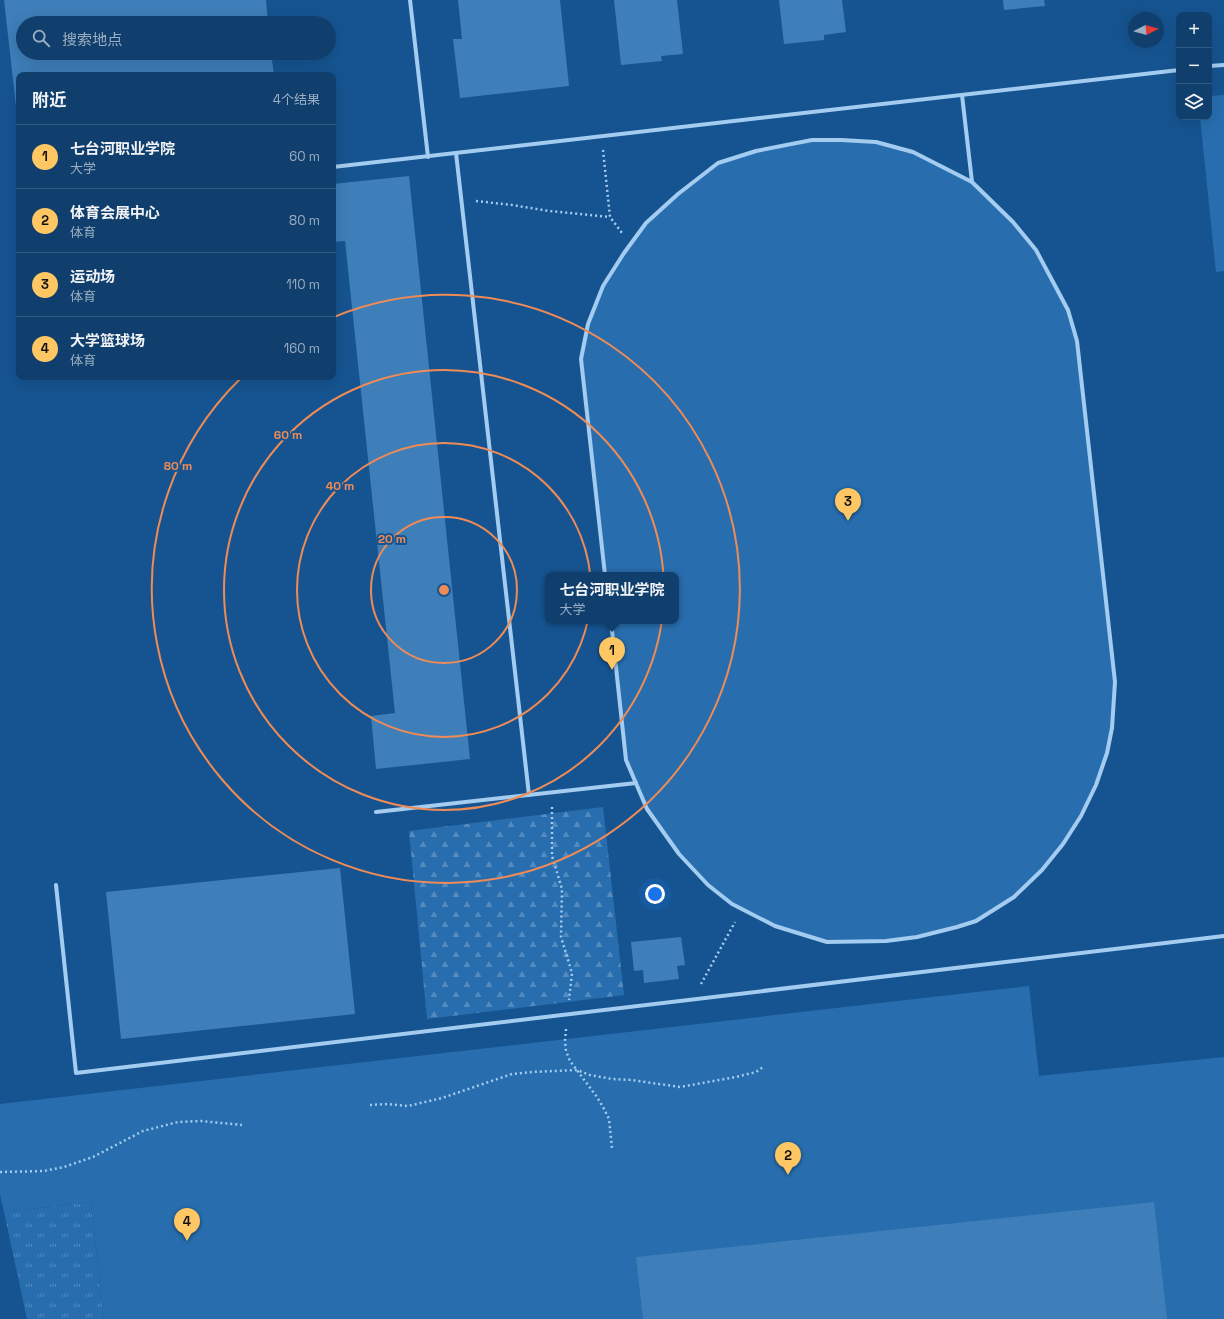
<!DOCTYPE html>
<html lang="zh">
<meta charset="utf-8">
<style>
:root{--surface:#103f6d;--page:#194672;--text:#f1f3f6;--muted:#9cafc2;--line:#305880;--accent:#ffc763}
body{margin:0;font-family:"Space Grotesk","Noto Sans SC",sans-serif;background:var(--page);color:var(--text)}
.controls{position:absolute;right:12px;top:12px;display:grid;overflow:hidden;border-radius:8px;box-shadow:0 4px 16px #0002}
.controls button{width:36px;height:36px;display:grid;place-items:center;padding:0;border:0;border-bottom:1px solid var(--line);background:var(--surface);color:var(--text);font:20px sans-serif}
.compass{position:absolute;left:1128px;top:12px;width:36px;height:36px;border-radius:50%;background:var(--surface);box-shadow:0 4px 16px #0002;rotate:84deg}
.you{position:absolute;left:655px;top:894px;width:14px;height:14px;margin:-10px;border:3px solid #fff;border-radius:50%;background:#1a73e8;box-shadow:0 0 0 6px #1a73e833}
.badge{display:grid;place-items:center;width:26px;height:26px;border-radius:50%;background:var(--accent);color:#111;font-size:13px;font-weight:700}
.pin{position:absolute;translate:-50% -33px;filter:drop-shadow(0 1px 2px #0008)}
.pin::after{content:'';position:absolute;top:21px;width:14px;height:12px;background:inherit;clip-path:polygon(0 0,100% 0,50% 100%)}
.popup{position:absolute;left:545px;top:572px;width:134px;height:52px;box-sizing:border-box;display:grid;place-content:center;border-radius:8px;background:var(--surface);filter:drop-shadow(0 1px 3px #0005);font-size:13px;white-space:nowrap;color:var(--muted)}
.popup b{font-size:15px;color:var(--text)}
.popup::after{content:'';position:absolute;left:50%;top:100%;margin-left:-8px;border:8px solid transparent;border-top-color:var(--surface)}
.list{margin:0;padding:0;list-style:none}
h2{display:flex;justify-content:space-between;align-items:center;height:52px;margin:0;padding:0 16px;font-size:17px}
h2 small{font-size:13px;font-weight:400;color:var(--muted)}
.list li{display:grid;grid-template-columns:26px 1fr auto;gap:12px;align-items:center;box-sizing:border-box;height:64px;padding:0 16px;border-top:1px solid var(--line)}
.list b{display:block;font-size:15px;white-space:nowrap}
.list p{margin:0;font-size:13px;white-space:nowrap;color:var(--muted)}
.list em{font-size:13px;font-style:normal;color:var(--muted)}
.icon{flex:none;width:22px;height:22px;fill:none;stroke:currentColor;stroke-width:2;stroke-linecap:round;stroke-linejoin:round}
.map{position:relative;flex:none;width:1224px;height:1319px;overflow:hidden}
.search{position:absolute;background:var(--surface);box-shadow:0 4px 16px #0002;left:16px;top:16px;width:320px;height:44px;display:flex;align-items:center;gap:10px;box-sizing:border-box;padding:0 14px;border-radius:22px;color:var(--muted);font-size:15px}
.panel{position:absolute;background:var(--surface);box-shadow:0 4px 16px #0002;left:16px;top:72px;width:320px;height:308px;border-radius:8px}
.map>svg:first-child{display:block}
</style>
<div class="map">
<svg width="1224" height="1319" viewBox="0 0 1224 1319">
<defs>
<pattern id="grass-tufts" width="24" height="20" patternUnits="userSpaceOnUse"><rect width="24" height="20" fill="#286eaf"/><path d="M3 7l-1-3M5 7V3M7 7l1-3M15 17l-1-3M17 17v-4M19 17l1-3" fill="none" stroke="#538bbf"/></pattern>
<pattern id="forest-firs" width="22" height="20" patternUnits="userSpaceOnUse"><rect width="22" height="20" fill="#286eaf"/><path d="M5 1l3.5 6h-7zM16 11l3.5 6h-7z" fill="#538bbf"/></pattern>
</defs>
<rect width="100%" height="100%" fill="#165491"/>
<path fill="url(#grass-tufts)" d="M91 1202 104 1319H27L4 1212Z"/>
<path fill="url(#forest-firs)" d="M603 807 624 995 427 1019 409 831Z"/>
<g fill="#286eaf">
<path d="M1224 95V271L1216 272 1200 117H1209V96Z"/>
<path d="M812 140 876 142 913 152 972 182 990 199 1036 250 1068 310 1077 341 1115 682 1112 728 1107 753 1081 816 1042 870 1014 897 976 921 957 927 886 941 827 942 775 926 732 904 708 885 679 854 647 809 626 760 611 621H676V575H605L581 359 588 324 603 286 646 223 678 194 718 163 756 151Z"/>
<path d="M1029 986 1039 1076 1224 1057V1319H104L91 1202 4 1212 0 1195V1104Z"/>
</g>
<g fill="#3e7eb9">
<path d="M4 0H266L268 23H23V53H271L274 75H19V124H18Z"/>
<path d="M458 0H560L569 86 460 98 453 39H462Z"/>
<path d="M614 0H677L683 54 661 56 662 61 621 65Z"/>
<path d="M779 0H842L846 32 824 35V40L784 44Z"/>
<path d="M1003 0H1044L1045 6 1004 10Z"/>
<path d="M409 176 470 759 376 769 371 716 395 713 345 241 333 242V184Z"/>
<path d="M340 868 355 1014 121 1039 106 892Z"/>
<path d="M681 937 685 965 677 966 679 979 644 983 643 970 634 971 631 942Z"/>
<path d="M1154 1202 1167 1319H643L636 1257Z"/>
</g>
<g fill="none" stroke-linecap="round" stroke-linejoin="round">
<g stroke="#a3ccf0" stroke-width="2.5" stroke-dasharray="2 3" stroke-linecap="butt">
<path d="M603 150 610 217 622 233"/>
<path d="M476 201 512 205 549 211 610 217"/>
<path d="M552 807V856L562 889 561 937 572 973 569 1000"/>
<path d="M701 984 735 922"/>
<path d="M566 1029 565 1041 566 1051 570 1061 597 1097 604 1109 609 1119 612 1148"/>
<path d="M370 1105 388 1104 408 1106 442 1098 512 1074 532 1072 577 1070 590 1075 612 1079 631 1080 680 1087 736 1077 756 1072 763 1067"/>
<path d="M0 1172 44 1171 64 1167 93 1157 143 1131 178 1122 201 1121 242 1125"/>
</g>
<g stroke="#a3ccf0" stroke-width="4">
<path d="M410 0 428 157"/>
<path d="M1209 66 1224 65"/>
<path d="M962 95 972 182"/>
<path d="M456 153 529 795"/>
<path d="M333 167 1179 70"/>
<path d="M605 575 581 359 588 324 603 286 624 253 646 223 678 194 718 163 756 151 812 140H841L876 142 913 152 972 182 1013 222 1036 250 1068 310 1077 341 1115 682 1112 728 1107 753 1096 785 1081 816 1063 844 1042 870 1014 897 976 921 957 927 917 937 886 941 827 942 775 926 732 904 708 885 679 854 647 809 626 760 611 621"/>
<path d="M376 812 636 783"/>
<path d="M56 885 76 1073 1224 936"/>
</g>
</g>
<g fill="none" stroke="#ef8b55" stroke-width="2">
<circle cx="444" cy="590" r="73"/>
<circle cx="444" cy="590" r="147"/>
<circle cx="444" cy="590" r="220"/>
<path d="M334 317A294 294 0 1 1 240 379"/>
</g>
<circle cx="444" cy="590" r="6" fill="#ef8b55" stroke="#165491" stroke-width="2"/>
<g font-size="12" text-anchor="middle" font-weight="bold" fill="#ef8b55" stroke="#165491" stroke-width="4" stroke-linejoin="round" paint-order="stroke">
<text x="288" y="439">60 m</text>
<text x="178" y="470">80 m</text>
<text x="340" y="490">40 m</text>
<text x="392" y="543">20 m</text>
</g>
</svg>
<div class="controls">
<button>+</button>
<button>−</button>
<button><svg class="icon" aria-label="layers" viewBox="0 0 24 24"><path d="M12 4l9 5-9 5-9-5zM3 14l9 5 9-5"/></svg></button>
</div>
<svg class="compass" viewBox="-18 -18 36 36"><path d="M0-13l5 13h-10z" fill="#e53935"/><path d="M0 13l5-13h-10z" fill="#9cafc2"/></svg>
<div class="you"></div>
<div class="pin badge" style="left:612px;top:670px">1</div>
<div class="popup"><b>七台河职业学院</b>大学</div>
<div class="pin badge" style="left:788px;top:1175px">2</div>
<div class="pin badge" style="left:848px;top:521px">3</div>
<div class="pin badge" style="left:187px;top:1241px">4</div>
<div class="search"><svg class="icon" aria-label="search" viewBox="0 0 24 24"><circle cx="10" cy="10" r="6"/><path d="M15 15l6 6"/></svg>搜索地点</div>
<section class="panel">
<h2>附近<small>4个结果</small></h2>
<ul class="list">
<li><span class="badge">1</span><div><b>七台河职业学院</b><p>大学</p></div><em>60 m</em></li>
<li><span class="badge">2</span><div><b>体育会展中心</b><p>体育</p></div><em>80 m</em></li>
<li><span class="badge">3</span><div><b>运动场</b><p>体育</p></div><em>110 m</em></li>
<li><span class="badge">4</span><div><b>大学篮球场</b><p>体育</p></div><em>160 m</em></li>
</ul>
</section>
</div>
